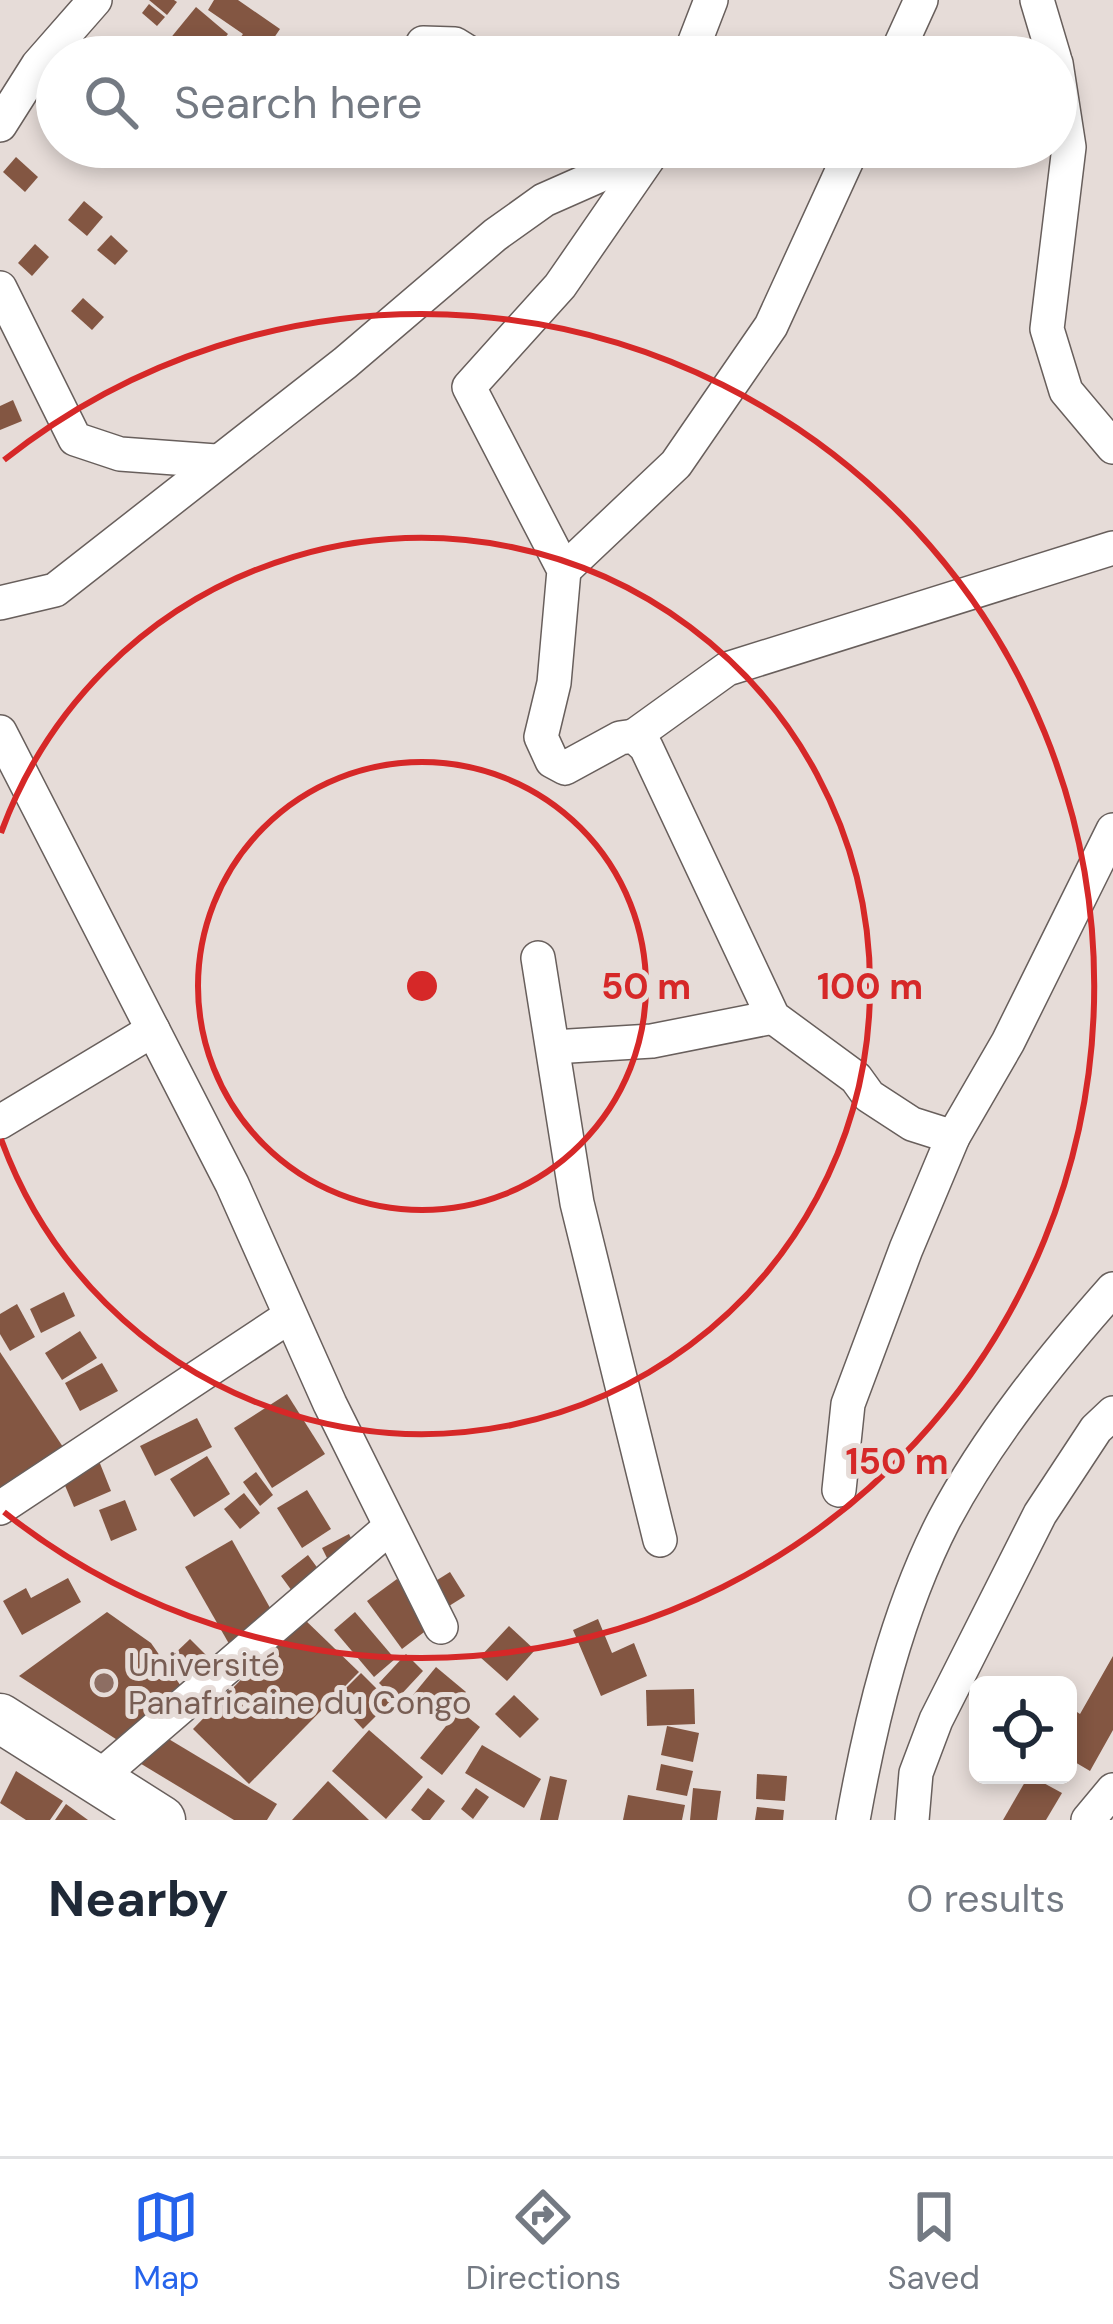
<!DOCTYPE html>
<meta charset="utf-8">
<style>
:root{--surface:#fff;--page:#f6f6f7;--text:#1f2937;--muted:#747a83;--line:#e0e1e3;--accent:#2563eb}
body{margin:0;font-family:"DM Sans",sans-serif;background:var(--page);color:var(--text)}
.controls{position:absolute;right:36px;bottom:36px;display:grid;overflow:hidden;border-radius:18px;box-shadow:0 6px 18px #0003}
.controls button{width:108px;height:108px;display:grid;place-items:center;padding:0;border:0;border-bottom:3px solid var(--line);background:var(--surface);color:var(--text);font:60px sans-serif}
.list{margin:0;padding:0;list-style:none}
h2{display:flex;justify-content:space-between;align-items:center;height:156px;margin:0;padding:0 48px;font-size:51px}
h2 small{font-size:39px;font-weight:400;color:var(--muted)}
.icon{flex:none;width:66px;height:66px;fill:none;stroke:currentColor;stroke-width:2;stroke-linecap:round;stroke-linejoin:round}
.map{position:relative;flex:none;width:1113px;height:1820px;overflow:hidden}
.search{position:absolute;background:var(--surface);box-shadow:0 6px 18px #0003;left:36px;right:36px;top:36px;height:132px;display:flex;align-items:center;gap:30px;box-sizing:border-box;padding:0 42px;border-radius:66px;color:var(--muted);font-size:45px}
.sheet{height:336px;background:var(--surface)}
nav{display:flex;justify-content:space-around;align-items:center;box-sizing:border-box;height:168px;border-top:3px solid var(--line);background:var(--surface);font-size:33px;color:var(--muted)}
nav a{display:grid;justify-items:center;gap:6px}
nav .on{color:var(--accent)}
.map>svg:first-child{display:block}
</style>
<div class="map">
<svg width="1113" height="1820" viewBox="0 0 1113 1820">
<rect width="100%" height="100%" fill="#e6dcd8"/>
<g fill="#835642">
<path d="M149 0H174L177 2 167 15Z"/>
<path d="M214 0H238L280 29 261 57H241L231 50 243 34 208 10Z"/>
<path d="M149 4 165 17 157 26 142 13Z"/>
<path d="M196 7 228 34 210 57H155Z"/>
<path d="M96 147H136L120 166Z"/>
<path d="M16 157 38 177 25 192 3 172Z"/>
<path d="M84 201 103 217 87 236 68 220Z"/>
<path d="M111 235 128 251 115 265 97 250Z"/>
<path d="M35 244 49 257 32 276 18 263Z"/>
<path d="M83 298 104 317 92 330 71 311Z"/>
<path d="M13 400 22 421 0 430V406Z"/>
<path d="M64 1292 75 1316 41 1333 30 1309Z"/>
<path d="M17 1304 35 1337 10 1351 0 1334V1314Z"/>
<path d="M80 1331 97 1358 62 1380 45 1353Z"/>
<path d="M0 1352 67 1453 0 1498Z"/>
<path d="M102 1363 118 1391 80 1411 65 1383Z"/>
<path d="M287 1394 325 1454 272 1488 234 1428Z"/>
<path d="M197 1418 212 1447 155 1476 140 1446Z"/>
<path d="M207 1456 230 1494 194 1517 170 1479Z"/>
<path d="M99 1461 111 1491 74 1507 61 1476Z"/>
<path d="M256 1472 273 1495 260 1506 243 1482Z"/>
<path d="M307 1490 331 1529 302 1548 277 1508Z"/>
<path d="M244 1493 260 1513 240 1529 224 1509Z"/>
<path d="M125 1500 137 1530 111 1541 99 1510Z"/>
<path d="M349 1534 361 1558 334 1572 322 1548Z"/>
<path d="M232 1540 278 1622 232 1649 185 1567Z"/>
<path d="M308 1555 327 1581 282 1616 274 1604 292 1591 281 1576Z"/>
<path d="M450 1572 465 1596 449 1606 434 1582Z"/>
<path d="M68 1578 81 1602 22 1635 3 1601 26 1588 31 1598Z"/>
<path d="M397 1579 432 1626 402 1649 367 1601Z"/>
<path d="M107 1612 151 1643 183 1689 125 1745 19 1676Z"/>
<path d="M355 1612 395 1659 374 1677 334 1630Z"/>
<path d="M302 1617 359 1672 249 1784 193 1729Z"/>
<path d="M598 1619 612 1653 634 1643 647 1676 601 1696 573 1630Z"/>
<path d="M509 1626 535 1650 507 1681 480 1657Z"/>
<path d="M190 1639 212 1661 189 1683 167 1661Z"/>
<path d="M406 1654 423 1671 396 1700 379 1683Z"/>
<path d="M1113 1656V1730L1090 1771 1068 1758V1706L1080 1714Z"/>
<path d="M436 1667 466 1692 443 1720 413 1695Z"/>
<path d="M361 1673 390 1702 363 1729 335 1699Z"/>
<path d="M694 1689 695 1724 647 1726 646 1690Z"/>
<path d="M514 1695 539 1719 520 1738 495 1714Z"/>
<path d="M459 1710 480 1727 442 1775 420 1758Z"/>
<path d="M667 1726 699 1733 693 1762 661 1755Z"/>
<path d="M369 1730 423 1777 386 1819 332 1771Z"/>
<path d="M157 1732 277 1804 267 1820H234L138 1762Z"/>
<path d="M482 1745 541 1779 524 1808 465 1773Z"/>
<path d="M661 1764 693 1771 687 1796 656 1790Z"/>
<path d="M16 1771 63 1801 50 1820H26L0 1803Z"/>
<path d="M757 1774 787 1776 785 1801 756 1799Z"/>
<path d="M1029 1775 1062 1793 1046 1820H1003Z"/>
<path d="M550 1776 567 1780 558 1820H540Z"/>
<path d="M328 1781 369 1820H292Z"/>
<path d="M428 1788 445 1801 430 1820H423L411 1810Z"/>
<path d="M476 1788 489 1797 473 1819 461 1809Z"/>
<path d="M693 1788 721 1791 717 1820H690Z"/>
<path d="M628 1795 685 1805 682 1820H623Z"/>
<path d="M66 1804 88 1820H55Z"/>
<path d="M757 1807 784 1810 783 1820H755Z"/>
</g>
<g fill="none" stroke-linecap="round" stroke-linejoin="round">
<g stroke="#685f5c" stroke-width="36">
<g id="minor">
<path d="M1037 0 1054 57"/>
<path d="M423 43 455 44 476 57"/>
<path d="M689 57 711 0"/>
<path d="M895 57 921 0"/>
<path d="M1056 63 1069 147 1047 329 1066 391 1113 447"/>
<path d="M0 125 38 65 95 0"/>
<path d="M656 147 560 286 469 387 564 570 554 683 541 737 552 761 565 768 620 738 634 736 646 747 773 1017 856 1078 869 1096 912 1124 953 1137"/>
<path d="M0 288 75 439 120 454 216 461"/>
<path d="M564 570 676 464 771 326 853 147"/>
<path d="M0 603 55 590 345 363 495 235 544 200 655 151"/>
<path d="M0 732 232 1184 330 1404 441 1627"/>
<path d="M634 736 727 669 1113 548"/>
<path d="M538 958 577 1203 660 1540"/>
<path d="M553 1047 652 1041 773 1017"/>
<path d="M0 1122 153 1030"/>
<path d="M839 1490 848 1404 906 1249 953 1137 1008 1042 1113 830"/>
<path d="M0 1508 290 1316"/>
<path d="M97 1779 389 1528"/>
<path d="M853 1820C871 1719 897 1611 944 1520 988 1437 1051 1359 1113 1289"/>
<path d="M912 1820 916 1773 936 1720 1040 1514 1096 1429 1113 1413"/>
<path d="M1088 1820 1113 1790"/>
</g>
</g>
<g stroke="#685f5c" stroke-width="51">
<path id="highway" d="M0 1718 161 1820"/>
</g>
<use href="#minor" stroke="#fff" stroke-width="33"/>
<use href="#highway" stroke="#fff" stroke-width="48"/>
</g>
<g fill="none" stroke="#d62828" stroke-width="6">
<circle cx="422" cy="986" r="224"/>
<path d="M1 833A448 448 0 1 1 1 1139"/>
<path d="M4 460A672 672 0 1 1 4 1512"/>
</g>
<circle fill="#8d6e63" stroke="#e6dcd8" stroke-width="4.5" cx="104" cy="1683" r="12"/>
<g text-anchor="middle" stroke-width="10" stroke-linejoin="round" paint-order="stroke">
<g font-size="33" fill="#785e54" stroke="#e6dcd8" text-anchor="start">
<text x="128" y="1676">Université<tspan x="128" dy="38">Panafricaine du Congo</tspan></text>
</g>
</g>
<circle cx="422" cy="986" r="18" fill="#d62828" stroke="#e6dcd8" stroke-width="6"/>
<g font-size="36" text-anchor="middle" font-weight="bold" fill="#d62828" stroke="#e6dcd8" stroke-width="10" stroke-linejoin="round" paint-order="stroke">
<text x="646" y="999">50 m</text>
<text x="870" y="999">100 m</text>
<text x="897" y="1474">150 m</text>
</g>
</svg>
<div class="controls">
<button><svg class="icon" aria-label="locate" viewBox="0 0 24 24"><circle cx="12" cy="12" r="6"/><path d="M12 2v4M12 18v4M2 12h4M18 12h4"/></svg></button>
</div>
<div class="search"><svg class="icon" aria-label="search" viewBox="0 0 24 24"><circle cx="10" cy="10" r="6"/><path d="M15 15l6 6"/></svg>Search here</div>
</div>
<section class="sheet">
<h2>Nearby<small>0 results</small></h2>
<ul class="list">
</ul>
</section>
<nav>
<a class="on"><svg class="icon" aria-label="map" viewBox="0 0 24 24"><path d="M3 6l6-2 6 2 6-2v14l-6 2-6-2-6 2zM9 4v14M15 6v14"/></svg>Map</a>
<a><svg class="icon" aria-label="directions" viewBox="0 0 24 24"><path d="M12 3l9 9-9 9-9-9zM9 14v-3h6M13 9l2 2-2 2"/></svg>Directions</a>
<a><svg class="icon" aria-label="saved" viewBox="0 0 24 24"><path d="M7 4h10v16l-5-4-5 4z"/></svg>Saved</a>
</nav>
